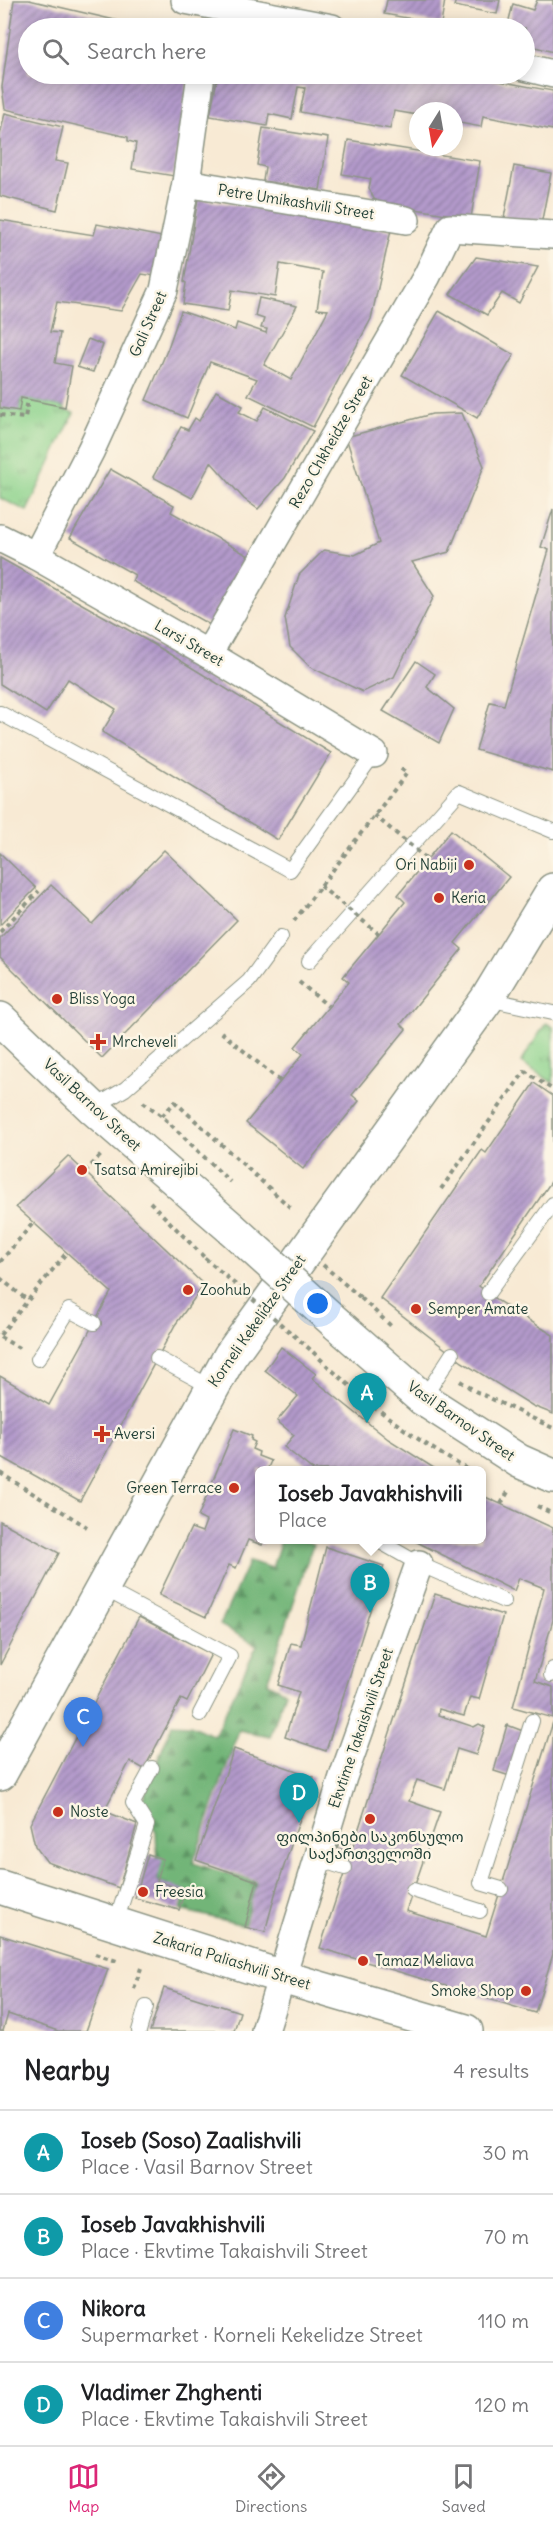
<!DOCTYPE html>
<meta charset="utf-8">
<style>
:root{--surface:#fff;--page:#f2f2f2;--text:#202124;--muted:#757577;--line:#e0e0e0;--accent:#db2777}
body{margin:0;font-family:Delius,"Noto Sans Georgian",sans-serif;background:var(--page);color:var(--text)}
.compass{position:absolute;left:409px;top:102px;width:54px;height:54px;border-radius:50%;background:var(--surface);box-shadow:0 3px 15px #0003;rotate:191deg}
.you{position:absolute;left:318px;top:1304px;width:21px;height:21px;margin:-15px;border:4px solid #fff;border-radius:50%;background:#1a73e8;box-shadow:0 0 0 9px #1a73e833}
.badge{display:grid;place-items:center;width:39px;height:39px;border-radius:50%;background:var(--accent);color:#fff;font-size:20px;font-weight:700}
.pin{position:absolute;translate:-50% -50px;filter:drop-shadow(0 2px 3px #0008)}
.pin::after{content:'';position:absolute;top:32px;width:21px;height:18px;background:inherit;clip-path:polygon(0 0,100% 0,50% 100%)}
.popup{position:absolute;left:255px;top:1466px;width:231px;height:78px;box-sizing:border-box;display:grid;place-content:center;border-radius:9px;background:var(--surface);filter:drop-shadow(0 2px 4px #0005);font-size:20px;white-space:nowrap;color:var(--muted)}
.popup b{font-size:22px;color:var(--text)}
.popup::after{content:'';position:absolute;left:50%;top:100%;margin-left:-12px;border:12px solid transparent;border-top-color:var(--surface)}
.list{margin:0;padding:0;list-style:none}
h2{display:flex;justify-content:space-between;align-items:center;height:78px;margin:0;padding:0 24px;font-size:26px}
h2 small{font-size:20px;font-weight:400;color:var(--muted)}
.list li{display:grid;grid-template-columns:39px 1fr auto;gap:18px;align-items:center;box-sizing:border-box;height:84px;padding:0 24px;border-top:2px solid var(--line)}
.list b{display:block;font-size:22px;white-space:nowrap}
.list p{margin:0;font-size:20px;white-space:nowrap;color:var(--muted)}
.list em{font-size:20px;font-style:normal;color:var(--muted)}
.icon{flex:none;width:33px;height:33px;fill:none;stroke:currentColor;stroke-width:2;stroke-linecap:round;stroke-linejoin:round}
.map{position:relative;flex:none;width:553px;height:2031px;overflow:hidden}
.search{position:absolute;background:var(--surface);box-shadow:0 3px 15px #0003;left:18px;right:18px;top:18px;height:66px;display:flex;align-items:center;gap:15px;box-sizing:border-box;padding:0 21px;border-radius:33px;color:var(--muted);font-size:22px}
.sheet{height:414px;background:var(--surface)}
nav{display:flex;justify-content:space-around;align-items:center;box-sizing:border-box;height:84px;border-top:2px solid var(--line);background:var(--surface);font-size:16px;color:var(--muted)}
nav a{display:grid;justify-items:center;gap:3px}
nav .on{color:var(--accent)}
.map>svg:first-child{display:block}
</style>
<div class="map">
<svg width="553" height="2031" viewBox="0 0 553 2031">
<defs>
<pattern id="forest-firs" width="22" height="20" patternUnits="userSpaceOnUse" patternTransform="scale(1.5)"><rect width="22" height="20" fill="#72b578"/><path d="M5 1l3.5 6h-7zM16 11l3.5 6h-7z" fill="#5d9463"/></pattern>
<pattern id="park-tufts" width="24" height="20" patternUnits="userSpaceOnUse" patternTransform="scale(1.5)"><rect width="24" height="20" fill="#8dd38d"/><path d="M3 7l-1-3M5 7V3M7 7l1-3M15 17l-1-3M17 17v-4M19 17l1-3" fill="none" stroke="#73ac74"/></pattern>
<pattern id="building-hatch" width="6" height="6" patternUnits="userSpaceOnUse" patternTransform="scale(1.5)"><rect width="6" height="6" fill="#b39acb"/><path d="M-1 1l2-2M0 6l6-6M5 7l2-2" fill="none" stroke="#917fa6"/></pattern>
</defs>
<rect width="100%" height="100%" fill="#fcf5e5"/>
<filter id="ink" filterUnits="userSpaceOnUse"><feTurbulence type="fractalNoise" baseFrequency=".0167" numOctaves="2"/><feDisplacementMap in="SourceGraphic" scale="12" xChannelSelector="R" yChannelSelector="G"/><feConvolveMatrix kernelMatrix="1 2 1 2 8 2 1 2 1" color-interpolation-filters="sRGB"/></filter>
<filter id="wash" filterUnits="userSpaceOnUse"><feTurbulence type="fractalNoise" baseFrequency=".008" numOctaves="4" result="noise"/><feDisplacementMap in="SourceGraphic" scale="24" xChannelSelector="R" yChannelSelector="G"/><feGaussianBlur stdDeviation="1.35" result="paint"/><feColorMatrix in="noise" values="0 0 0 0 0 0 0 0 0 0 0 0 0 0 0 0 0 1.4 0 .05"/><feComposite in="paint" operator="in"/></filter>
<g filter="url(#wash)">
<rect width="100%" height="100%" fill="#f8ead4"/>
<path fill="url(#forest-firs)" stroke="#487956" stroke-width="1.5" d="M281 1540H300L313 1544 267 1683 285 1692 270 1737 239 1730 193 1863 256 1882 244 1925 181 1910 186 1891 158 1881 156 1831 139 1809 172 1724 190 1725 214 1736 257 1645 220 1625 249 1561 272 1568Z"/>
<g fill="url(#park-tufts)" stroke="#568860" stroke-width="1.5">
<path d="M21 398 65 407 64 410 74 413 27 511 0 498V408L19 411Z"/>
<path d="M546 1023 553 1027V1083L521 1062Z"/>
</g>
<g id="blocks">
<g fill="url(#building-hatch)">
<path d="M14 0H29L149 28H28V74H189L174 176 132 169 136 143 128 141V137L5 109 2 87Z"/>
<path d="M387 0H445L441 24 384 14Z"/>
<path d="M456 0H500L497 14 454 6Z"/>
<path d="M537 0H553V52L525 44V28H507L513 4 533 10Z"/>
<path d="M218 74H461L553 91V130L483 116 481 127 454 122V111H418V115L394 111 390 129 300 112 305 88 298 87 292 119 269 114 267 126 210 116Z"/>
<path d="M5 113 63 127 55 161 68 163 57 210 0 196V135Z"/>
<path d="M263 128 328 138 320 190 263 181 265 167 257 165Z"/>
<path d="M348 140 480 161 471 218 384 204 374 199 369 188 371 179 342 174Z"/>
<path d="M514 166 551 173 541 225 504 218Z"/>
<path d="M198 199 391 230 371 319 313 427 248 395 257 379 210 362 187 418 146 400 168 348 181 311 235 330 237 323 266 333 267 329 261 328 264 319 255 316 259 298 297 306 264 365 291 380 328 310 317 309 323 272 280 264 275 297 232 290 228 311 183 304 186 283 184 282Z"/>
<path d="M0 220 94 235 97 224 162 237 155 276 142 274 121 311 57 302 50 332 60 333 55 363 72 366 65 407 21 398 19 411 0 408Z"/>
<path d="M476 257 538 267 519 303 502 293 487 315 450 294Z"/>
<path d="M439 311 514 355 477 418 402 375Z"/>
<path d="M88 339 103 345 93 372 77 367Z"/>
<path d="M216 391 243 406 239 412 257 421 265 407 313 431 285 478 258 509 244 499 211 462 192 498 153 477 181 427 188 430 195 418 199 421Z"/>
<path d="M462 413 484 466 449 552 412 562 434 596 394 677 363 692 310 667 290 647 285 618 299 575 324 550 355 555 379 543 346 437 432 414Z"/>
<path d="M110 469 174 505 171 512 249 556 210 625 132 581 135 575 70 538Z"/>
<path d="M553 509V772L476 750 490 702 504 705 549 550 541 547Z"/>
<path d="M0 558 155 645 331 753 278 840 102 732 116 709 68 679 46 713 0 684Z"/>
<path d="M416 661 435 674 427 687 454 709 439 743 383 711Z"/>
<path d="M451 830 509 877 455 943 462 949 401 1024 406 1029 352 1095 359 1101 303 1169 246 1123 303 1054 295 1047 349 982 343 977 405 902 398 895Z"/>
<path d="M164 850 237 920 102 1058 0 957V938L51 885 92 924Z"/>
<path d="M0 853 36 888 0 925Z"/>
<path d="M534 1083 553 1096V1179L479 1286 498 1301 553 1335V1414L533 1406 462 1362 380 1298 482 1150 486 1153Z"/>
<path d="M68 1156 204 1285 175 1325 80 1501 0 1456V1376L49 1405 111 1292 16 1207Z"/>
<path d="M281 1347 316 1374 312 1378 388 1439 437 1470H313L284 1447 294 1435 277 1421 298 1396 265 1370Z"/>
<path d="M234 1429 252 1436 251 1440 255 1442 252 1449 259 1452 258 1456 271 1461 267 1470H259V1540H264L262 1545 248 1540 236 1568 229 1565 206 1617 159 1595 191 1528 202 1532 206 1521 198 1517Z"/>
<path d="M481 1495 553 1528V1620L535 1681 553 1687V1718L513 1707 544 1588 519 1578 514 1591 413 1540H481Z"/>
<path d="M0 1521 59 1553 0 1665Z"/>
<path d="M326 1547 384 1566 326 1751 285 1737 299 1692 278 1685 291 1643 301 1645Z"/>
<path d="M435 1594 503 1615 479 1699 470 1697 464 1716 439 1709 438 1715 474 1727 479 1724 485 1727 476 1755 457 1749 445 1789 417 1780 409 1801 440 1812 406 1911 486 1936 553 1722V1954L535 2013 320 1948Z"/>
<path d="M139 1617 211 1654 187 1702 181 1699 144 1769 130 1761 104 1811 137 1824 119 1888 47 1862 35 1846 30 1824Z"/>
<path d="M507 1725 523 1731 510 1776 494 1771Z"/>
<path d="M234 1749 314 1777 277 1887 265 1932 245 1927 257 1881 196 1860Z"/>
<path d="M341 1837 350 1840 347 1851 337 1848Z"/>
<path d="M148 1854 163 1859 157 1881 185 1890 179 1910 135 1898Z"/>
<path d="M0 1935 108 1969 86 2031H58L8 2014 3 2031H0Z"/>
<path d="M164 1988 240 2012 234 2031H150Z"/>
</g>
</g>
</g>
<g filter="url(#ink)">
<use href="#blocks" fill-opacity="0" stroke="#8c9484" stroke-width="1.5"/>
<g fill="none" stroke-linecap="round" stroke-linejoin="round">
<g stroke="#8c9484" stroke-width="16">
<g id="service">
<path d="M0 713 290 870 374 754"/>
<path d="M309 961 459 792 553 831"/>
<path d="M488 999 553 1013"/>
<path d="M93 1108 125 1089 249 981 281 937"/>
<path d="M488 1293 553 1204"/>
<path d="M157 1358 211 1387"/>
<path d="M38 1359 69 1310 94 1323"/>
<path d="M423 1399 452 1354"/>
<path d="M377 1540 419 1564 504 1601"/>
<path d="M103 1588 230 1656 200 1714"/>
<path d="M551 1675 553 1669"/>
<path d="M317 1859 345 1868"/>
<path d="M501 1889 481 1883 532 1721"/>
<path d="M413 1890 480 1911"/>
<path d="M115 1925 147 1825 133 1803 152 1768"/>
<path d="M139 2031 146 2007"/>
</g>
</g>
<g stroke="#8c9484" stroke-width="30">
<g id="minor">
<path d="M185 0 332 28"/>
<path d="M524 67 553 74"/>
<path d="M186 183 406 220"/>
<path d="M0 538 36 556 208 654 374 754"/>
<path d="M36 556 91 450 164 290 186 183 201 74"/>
<path d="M208 654 427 276 450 228 553 235"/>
<path d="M265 2031 343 1777 419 1564"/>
</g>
</g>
<g stroke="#8c9484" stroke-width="36">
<g id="tertiary">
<path d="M0 1019 93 1108 231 1228"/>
<path d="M337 1324 423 1399 519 1461 553 1476"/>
<path d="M0 1774 230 1356 487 999 553 890"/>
<path d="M0 1887 282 1977 466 2031"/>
</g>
</g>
<g stroke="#8c9484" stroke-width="4" stroke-dasharray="4.5 4.5" stroke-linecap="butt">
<path d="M0 415 25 418 27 406 20 405"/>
<path d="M294 921 407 773 398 767"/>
<path d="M0 932 39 891"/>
<path d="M299 982 328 1006"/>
<path d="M221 1032 280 1081"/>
<path d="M143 1102 162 1116 230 1182"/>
<path d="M162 1116 175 1102 292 1209"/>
<path d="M85 1172 101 1155"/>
<path d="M441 1189 525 1071 553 1090"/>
<path d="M150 1202 205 1258"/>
<path d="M0 1262 33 1223"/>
<path d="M0 1278 27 1300"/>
<path d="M361 1298 391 1326"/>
<path d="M0 1335 67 1252"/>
<path d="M0 1337 19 1348"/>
<path d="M313 1352C359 1397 412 1439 469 1470"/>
<path d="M460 1381 475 1391 553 1428"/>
<path d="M0 1473 87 1527"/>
<path d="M501 1504 508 1492"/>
<path d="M537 1506 553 1514"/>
<path d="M71 1724 80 1731"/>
<path d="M95 1954 120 1962"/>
<path d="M134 1989 141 1968"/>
</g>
<use href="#service" stroke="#fff" stroke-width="14"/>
<use href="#minor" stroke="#fff" stroke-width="27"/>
<use href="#tertiary" stroke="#fff" stroke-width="33"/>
<g stroke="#8c9484" stroke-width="36" stroke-linecap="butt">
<path id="tertiary-bridge" d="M231 1228 337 1324"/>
</g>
<g stroke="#8c9484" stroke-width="4" stroke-dasharray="4.5 4.5" stroke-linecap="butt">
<path d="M374 815 427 859"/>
<path d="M320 886 379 934"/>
<path d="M205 1258 313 1352"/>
<path d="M323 1265 361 1298"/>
</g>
<use href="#tertiary-bridge" stroke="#fff" stroke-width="33"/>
</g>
</g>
<g fill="#c8321e" stroke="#fcf5e5" stroke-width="2">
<circle cx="469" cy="865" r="6"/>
<circle cx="439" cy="898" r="6"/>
<circle cx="57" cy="999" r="6"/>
<path d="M95 1033h6v6h6v6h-6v6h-6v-6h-6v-6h6z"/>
<circle cx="82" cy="1170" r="6"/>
<circle cx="188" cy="1290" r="6"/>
<circle cx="416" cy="1309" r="6"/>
<path d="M99 1425h6v6h6v6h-6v6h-6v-6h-6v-6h6z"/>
<circle cx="234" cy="1488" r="6"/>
<circle cx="58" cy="1812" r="6"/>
<circle cx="370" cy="1819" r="6"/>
<circle cx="143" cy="1892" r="6"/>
<circle cx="363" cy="1961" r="6"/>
<circle cx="526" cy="1991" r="6"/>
</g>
<g text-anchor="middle" stroke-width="5" stroke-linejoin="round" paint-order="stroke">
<g font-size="15" fill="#1f3d34" stroke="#fcf5e5">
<text transform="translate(296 202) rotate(9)" y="5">Petre Umikashvili Street</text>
<text transform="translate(148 324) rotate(-66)" y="5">Gali Street</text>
<text transform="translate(331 442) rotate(-60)" y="5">Rezo Chkheidze Street</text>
<text transform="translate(189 643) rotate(30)" y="5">Larsi Street</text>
<text transform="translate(92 1105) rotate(43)" y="5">Vasil Barnov Street</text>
<text transform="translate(257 1321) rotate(-55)" y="5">Korneli Kekelidze Street</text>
<text transform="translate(461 1421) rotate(35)" y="5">Vasil Barnov Street</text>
<text transform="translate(361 1728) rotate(-71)" y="5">Ekvtime Takaishvili Street</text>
<text transform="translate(232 1961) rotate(17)" y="5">Zakaria Paliashvili Street</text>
</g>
<g font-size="15" fill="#1f3d34" stroke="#fcf5e5" text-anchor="start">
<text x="457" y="870" text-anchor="end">Ori Nabiji</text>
<text x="451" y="903">Keria</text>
<text x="69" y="1004">Bliss Yoga</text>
<text x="112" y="1047">Mrcheveli</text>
<text x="94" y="1175">Tsatsa Amirejibi</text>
<text x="200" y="1295">Zoohub</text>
<text x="428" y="1314">Semper Amate</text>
<text x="114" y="1439">Aversi</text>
<text x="222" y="1493" text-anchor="end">Green Terrace</text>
<text x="70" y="1817">Noste</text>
<text x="370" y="1842" text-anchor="middle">ფილპინები საკონსულო<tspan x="370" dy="17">საქართველოში</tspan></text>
<text x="155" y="1897">Freesia</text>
<text x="375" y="1966">Tamaz Meliava</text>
<text x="514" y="1996" text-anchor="end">Smoke Shop</text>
</g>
</g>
</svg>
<svg class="compass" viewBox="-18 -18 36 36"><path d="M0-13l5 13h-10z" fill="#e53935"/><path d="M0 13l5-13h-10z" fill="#757577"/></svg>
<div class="you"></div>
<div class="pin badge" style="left:367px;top:1423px;background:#0f9aa8">A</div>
<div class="pin badge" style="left:370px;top:1613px;background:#0f9aa8">B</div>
<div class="popup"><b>Ioseb Javakhishvili</b>Place</div>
<div class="pin badge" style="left:83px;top:1747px;background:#3f7fe0">C</div>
<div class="pin badge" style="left:299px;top:1823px;background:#0f9aa8">D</div>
<div class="search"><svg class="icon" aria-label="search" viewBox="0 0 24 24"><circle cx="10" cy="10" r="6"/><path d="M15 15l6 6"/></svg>Search here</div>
</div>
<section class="sheet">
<h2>Nearby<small>4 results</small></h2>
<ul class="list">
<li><span class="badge" style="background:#0f9aa8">A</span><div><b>Ioseb (Soso) Zaalishvili</b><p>Place · Vasil Barnov Street</p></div><em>30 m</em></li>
<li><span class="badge" style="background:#0f9aa8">B</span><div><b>Ioseb Javakhishvili</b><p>Place · Ekvtime Takaishvili Street</p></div><em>70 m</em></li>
<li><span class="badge" style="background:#3f7fe0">C</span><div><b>Nikora</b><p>Supermarket · Korneli Kekelidze Street</p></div><em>110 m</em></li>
<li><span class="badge" style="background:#0f9aa8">D</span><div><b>Vladimer Zhghenti</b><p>Place · Ekvtime Takaishvili Street</p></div><em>120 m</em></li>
</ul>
</section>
<nav>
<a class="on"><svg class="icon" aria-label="map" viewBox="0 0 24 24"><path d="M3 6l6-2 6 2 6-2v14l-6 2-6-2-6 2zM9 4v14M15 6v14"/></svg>Map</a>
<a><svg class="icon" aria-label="directions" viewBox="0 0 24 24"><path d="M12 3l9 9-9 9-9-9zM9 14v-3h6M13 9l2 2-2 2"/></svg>Directions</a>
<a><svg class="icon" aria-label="saved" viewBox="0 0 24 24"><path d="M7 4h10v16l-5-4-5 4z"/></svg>Saved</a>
</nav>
